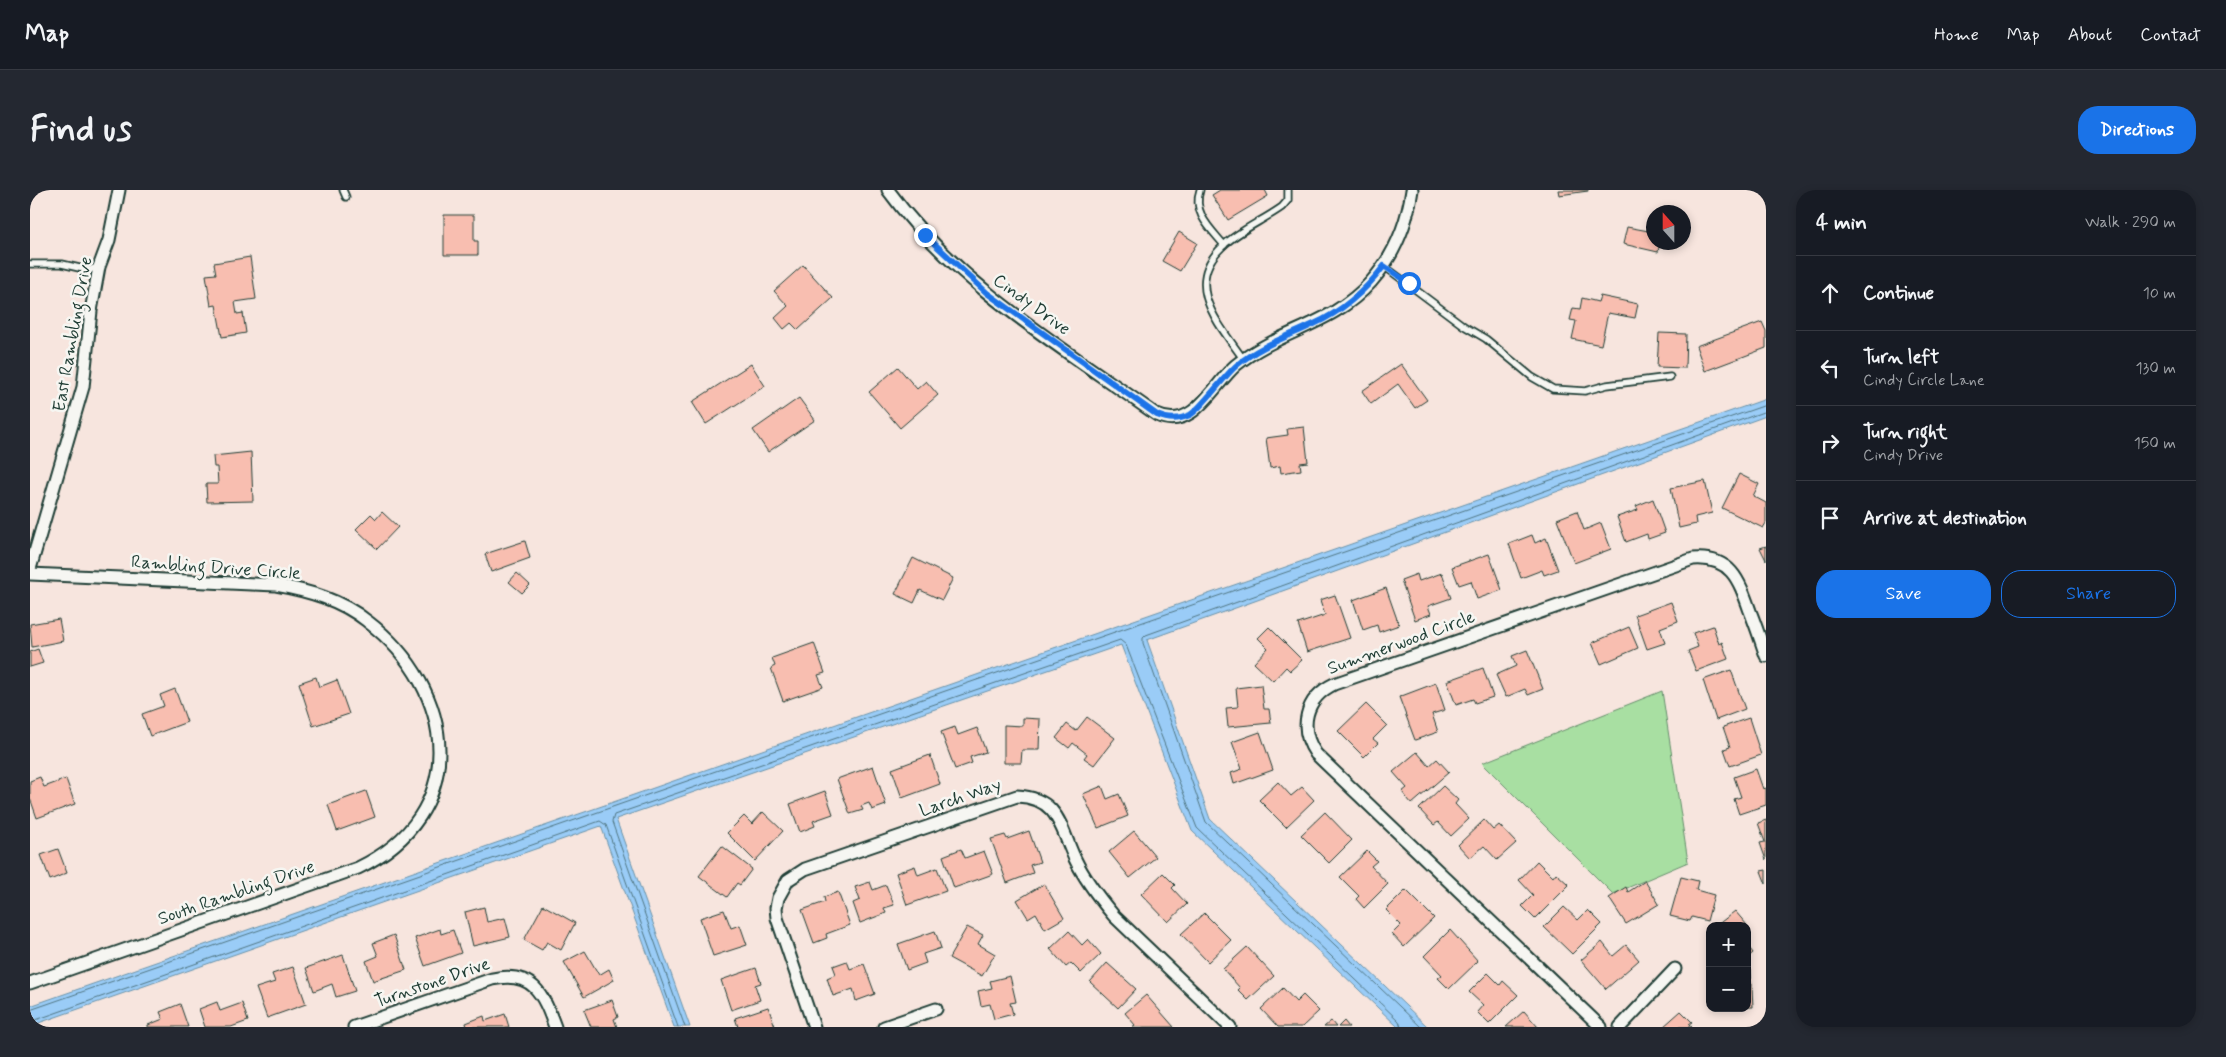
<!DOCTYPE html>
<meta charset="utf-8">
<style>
:root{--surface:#171b24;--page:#242831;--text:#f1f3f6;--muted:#9ea1a6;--line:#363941;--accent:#1a73e8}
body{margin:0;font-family:Mynerve,sans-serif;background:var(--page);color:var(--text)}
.controls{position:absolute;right:15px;bottom:15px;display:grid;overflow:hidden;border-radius:10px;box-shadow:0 2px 8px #0003}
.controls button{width:45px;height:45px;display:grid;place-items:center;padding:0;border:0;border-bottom:1px solid var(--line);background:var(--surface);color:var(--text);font:25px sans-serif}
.compass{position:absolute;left:1616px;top:15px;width:45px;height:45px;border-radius:50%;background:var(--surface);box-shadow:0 2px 8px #0003;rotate:339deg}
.stop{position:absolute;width:15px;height:15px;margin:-11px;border:4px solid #1a73e8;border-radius:50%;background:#fff}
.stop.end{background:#1a73e8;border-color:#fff;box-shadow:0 1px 5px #0008}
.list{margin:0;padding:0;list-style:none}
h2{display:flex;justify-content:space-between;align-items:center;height:65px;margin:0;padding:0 20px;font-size:21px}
h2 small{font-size:16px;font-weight:400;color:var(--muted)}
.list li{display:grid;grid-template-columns:32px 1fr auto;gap:15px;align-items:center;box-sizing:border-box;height:75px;padding:0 20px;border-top:1px solid var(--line)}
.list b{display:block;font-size:19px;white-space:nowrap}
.list p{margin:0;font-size:16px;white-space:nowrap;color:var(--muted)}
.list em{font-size:16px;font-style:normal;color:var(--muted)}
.actions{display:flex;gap:10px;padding:15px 20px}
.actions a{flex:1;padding:11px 0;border:1px solid var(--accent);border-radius:20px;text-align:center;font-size:18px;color:var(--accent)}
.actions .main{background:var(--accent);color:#fff}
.icon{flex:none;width:28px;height:28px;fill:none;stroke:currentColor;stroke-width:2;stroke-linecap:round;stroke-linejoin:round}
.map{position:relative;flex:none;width:1736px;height:837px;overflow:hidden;border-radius:20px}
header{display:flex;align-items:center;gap:30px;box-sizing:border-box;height:70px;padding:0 25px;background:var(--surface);border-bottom:1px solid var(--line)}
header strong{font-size:24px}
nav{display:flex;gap:28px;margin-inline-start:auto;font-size:18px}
.intro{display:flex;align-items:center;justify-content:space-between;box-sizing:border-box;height:120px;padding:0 30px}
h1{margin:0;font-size:35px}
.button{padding:12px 22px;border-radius:20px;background:var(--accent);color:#fff;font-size:18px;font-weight:700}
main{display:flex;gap:30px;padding:0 30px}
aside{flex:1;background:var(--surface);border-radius:20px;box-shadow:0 2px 8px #0003}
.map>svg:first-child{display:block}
</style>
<header>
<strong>Map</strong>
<nav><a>Home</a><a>Map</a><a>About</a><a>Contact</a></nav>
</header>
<div class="intro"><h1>Find us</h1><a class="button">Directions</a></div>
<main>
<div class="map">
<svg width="1736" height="837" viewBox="0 0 1736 837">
<rect width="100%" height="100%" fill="#f7e5de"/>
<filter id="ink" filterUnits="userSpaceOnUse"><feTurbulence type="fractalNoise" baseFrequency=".02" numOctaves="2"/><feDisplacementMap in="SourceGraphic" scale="10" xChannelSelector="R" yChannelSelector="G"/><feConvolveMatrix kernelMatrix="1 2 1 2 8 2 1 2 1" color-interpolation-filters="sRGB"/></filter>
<g filter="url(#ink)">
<path fill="#a8dfa2" stroke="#648e6b" d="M1632 501 1658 672 1583 704 1452 573Z"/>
<path fill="#9accf7" stroke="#6993a9" d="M1736 209V226L1117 450 1180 629 1398 837H1368L1162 641 1091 455 586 629 660 837H644L571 636 0 836V816Z"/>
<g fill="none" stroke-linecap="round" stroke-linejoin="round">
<g stroke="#507682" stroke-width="1">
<path d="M0 820 1736 215"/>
<path d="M0 832 570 631 576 635 648 837"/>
<path d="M655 837 582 632 584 625 1090 450 1096 455 1167 638 1369 831 1371 837"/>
<path d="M1391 837 1176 632 1113 453V448L1116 445 1736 221"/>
</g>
</g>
<g fill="#f8beb0" stroke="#1f3d34">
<path d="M1190 0H1235L1238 6 1198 30 1182 5Z"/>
<path d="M1528 0H1558V1L1529 5Z"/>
<path d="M414 25H444V51H448V65H414Z"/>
<path d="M1597 37 1624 42V52H1630L1628 62 1593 54Z"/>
<path d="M1149 42 1167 53 1150 81 1132 71Z"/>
<path d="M220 67 226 109 205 112 207 124 213 123 216 143 192 147 186 115 181 116 176 85 186 84 184 73Z"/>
<path d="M773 75 803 108 768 140 761 133 754 139 745 128 758 116 744 101Z"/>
<path d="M1570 106 1608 114 1605 128 1578 123 1571 155 1542 149 1546 131 1540 130 1543 118 1550 119 1552 108 1568 112Z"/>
<path d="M1732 132 1736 141V158L1675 181 1666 156Z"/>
<path d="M1629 143 1656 144 1655 178 1627 177Z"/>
<path d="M721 174 735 196 676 234 662 212Z"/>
<path d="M1371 174 1397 210 1385 218 1368 194 1341 214 1332 201Z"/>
<path d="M868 177 887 199 896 191 908 205 870 238 839 202Z"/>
<path d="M769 208 785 230 738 262 723 240Z"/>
<path d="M1274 237 1278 272 1270 273 1271 280 1251 283 1250 276 1240 278 1236 248 1258 245 1257 239Z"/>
<path d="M221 262 223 311 177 312 176 294H188L187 277H184L183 266Z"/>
<path d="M1709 284 1729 294 1723 306 1736 313V333L1733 338 1692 318Z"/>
<path d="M1675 291 1682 323 1665 327 1666 334 1649 338 1641 298Z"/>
<path d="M1623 309 1635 343 1618 349 1617 344 1596 352 1587 327 1608 320 1606 316Z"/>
<path d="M1547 321 1554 340 1571 333 1581 359 1544 373 1527 329Z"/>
<path d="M352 322 368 337 347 359 326 339 341 324 346 329Z"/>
<path d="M1502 345 1505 353 1516 348 1528 380 1514 385 1512 380 1491 388 1479 354Z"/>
<path d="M495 351 500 368 461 382 455 364Z"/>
<path d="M1736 356V370L1730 358Z"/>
<path d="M1459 364 1472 400 1447 409 1441 391 1429 395 1422 377Z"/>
<path d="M883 368 923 388 912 410 890 400 884 413 865 404Z"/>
<path d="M487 383 500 395 492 403 479 392Z"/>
<path d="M1412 383 1421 408 1398 416 1401 424 1385 430 1371 390 1387 384 1389 391Z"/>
<path d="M1356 398 1369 435 1349 442 1347 435 1333 440 1323 410Z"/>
<path d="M1305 405 1320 448 1277 462 1268 434 1295 425 1290 410Z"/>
<path d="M1641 412 1648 431 1630 438 1635 453 1617 459 1605 425Z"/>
<path d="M29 429 33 451 2 457 0 434Z"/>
<path d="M1683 436 1689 454 1692 452 1698 469 1666 481 1658 461 1668 457 1663 443Z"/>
<path d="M1239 437 1272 470 1260 481 1256 477 1243 491 1224 473 1238 458 1228 448Z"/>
<path d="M1599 437 1608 458 1571 474 1562 453Z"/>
<path d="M784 453 795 483 788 485 793 497 753 511 741 478 745 476 742 468Z"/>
<path d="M8 459 13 473 0 477V462Z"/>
<path d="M1497 460 1513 499 1498 505 1495 499 1476 507 1466 485 1486 476 1482 466Z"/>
<path d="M1453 478 1463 507 1445 513 1443 509 1426 515 1417 491Z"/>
<path d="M1701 480 1715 519 1686 530 1673 490Z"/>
<path d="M286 487 289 497 307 490 319 524 283 536 269 493Z"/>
<path d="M1406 493 1415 520 1402 524 1408 542 1385 550 1369 507Z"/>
<path d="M1231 495 1234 519H1239L1241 533 1198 537 1196 518 1208 517 1206 498Z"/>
<path d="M145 499 157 532 120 546 112 524 134 516 130 505Z"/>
<path d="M1336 514 1357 535 1343 549 1348 553 1334 567 1308 541Z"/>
<path d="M1057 527 1085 548 1064 575 1054 568 1057 564 1043 553 1039 558 1026 548 1037 534 1046 541Z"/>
<path d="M993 528 1010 529 1009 560H992L991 573H974V535L993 536Z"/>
<path d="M1719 528 1731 565 1700 576 1694 559 1700 557 1693 537Z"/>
<path d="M925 537 928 545 947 538 956 562 940 567 942 573 925 579 911 542Z"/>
<path d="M1230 542 1243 580 1204 594 1201 583 1212 579 1202 552Z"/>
<path d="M1387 562 1399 576 1407 569 1419 582 1382 614 1372 602 1377 598 1363 582Z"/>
<path d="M900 565 910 594 872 608 862 579Z"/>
<path d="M843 576 856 615 842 620 839 613 831 616 833 620 820 624 807 589Z"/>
<path d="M1726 579 1733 599 1736 598V615L1709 624 1704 609 1711 607 1704 587Z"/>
<path d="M10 587 14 597 36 589 45 614 7 628 0 608V591Z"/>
<path d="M1248 592 1261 606 1272 597 1284 610 1256 637 1229 610Z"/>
<path d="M1072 596 1077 609 1089 604 1098 626 1068 638 1053 604Z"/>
<path d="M1413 596 1428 610 1425 614 1439 629 1421 646 1408 632 1404 635 1389 619Z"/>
<path d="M336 601 345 627 307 641 298 615Z"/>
<path d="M795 601 803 624 783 631 785 636 770 642 760 614Z"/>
<path d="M733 622 753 641 725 671 697 643 714 626 722 634Z"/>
<path d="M1295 622 1322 650 1299 673 1271 645Z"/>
<path d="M1454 630 1463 640 1469 635 1486 653 1467 670 1454 656 1440 668 1428 655Z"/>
<path d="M1736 630V670L1730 653 1735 652 1728 633Z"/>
<path d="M999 641 1010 672 1000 675 1003 683 977 693 961 649 975 645 977 649Z"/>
<path d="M1104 641 1126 667 1100 688 1079 662Z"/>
<path d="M692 656 722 679 710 695 707 693 697 707 669 686Z"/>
<path d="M28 659 37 683 20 690 11 665Z"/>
<path d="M931 659 935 668 954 661 963 684 924 698 913 666Z"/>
<path d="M1337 661 1347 671 1341 676 1358 694 1334 718 1326 709 1329 706 1310 687Z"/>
<path d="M1507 671 1523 687 1526 683 1539 695 1505 729 1492 716 1503 705 1489 690Z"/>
<path d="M885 676 888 685 907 678 916 701 877 715 866 683Z"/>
<path d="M1736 680V694L1731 681Z"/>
<path d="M1133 683 1145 695 1142 698 1157 714 1138 732 1111 704Z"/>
<path d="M1651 687 1668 691 1666 700 1684 705 1677 731 1662 727 1660 731 1640 726Z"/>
<path d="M1615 691 1629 714 1596 734 1579 708 1596 697 1598 702Z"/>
<path d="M840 692 843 700 856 695 864 715 854 718 856 723 830 733 823 713 830 710 825 697Z"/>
<path d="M1014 694 1034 728 1015 739 1006 723 998 728 987 710Z"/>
<path d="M1376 700 1404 728 1374 757 1362 744 1371 735 1356 720Z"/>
<path d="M808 702 820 735 796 744 797 748 784 753 772 720 795 712 794 707Z"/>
<path d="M513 715 545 733 531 760 517 752 512 760 494 750Z"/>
<path d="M454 717 457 732 475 728 480 747 443 756 435 722Z"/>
<path d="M1534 717 1548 730 1558 720 1572 734 1542 764 1514 737Z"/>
<path d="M694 720 701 738 710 735 717 755 683 766 670 728Z"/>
<path d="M1705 721 1717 735 1715 736H1686Z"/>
<path d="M1174 723 1201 750 1178 772 1151 744Z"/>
<path d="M937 737 953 745 948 754 965 764 952 786 919 768Z"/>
<path d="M410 739 411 744 423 740 431 763 395 776 385 748Z"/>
<path d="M1420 740 1448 771 1419 799 1408 788 1412 785 1394 766Z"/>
<path d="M905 741 911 758 893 764 896 773 877 780 868 754Z"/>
<path d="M1039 741 1052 755 1058 749 1071 764 1051 783 1041 773 1036 777 1020 759Z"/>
<path d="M1680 741V752L1675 745Z"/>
<path d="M364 745 376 780 343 791 336 771 348 766 343 753Z"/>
<path d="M1572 752 1583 766 1596 755 1609 770 1576 799 1551 770Z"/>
<path d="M1717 755 1723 763 1717 768Z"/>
<path d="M1217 757 1244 786 1218 810 1208 800 1210 798 1193 779Z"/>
<path d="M555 761 569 785 579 779 584 790 554 807 534 772Z"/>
<path d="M313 765 325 801 306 807 302 794 284 801 276 778Z"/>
<path d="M817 771 820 779 834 774 845 804 826 811 823 799 803 806 797 788 806 784 803 776Z"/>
<path d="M1077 773 1106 799 1088 818 1060 792Z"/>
<path d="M263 777 276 814 237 828 226 798 245 792 242 784Z"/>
<path d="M726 778 731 793 725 795 730 810 701 820 691 790Z"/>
<path d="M1717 780H1721L1723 817H1717Z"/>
<path d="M1458 783 1470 795 1473 791 1488 805 1459 834 1447 822 1453 815 1439 802Z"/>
<path d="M980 786 986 812 980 813 983 824 964 829 960 814 951 816 948 801 962 798 960 791Z"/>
<path d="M1253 798 1266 812 1273 805 1289 821 1272 837H1248L1231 819Z"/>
<path d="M1116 805 1144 837H1102L1105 835 1095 823Z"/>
<path d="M582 810 588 827 584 829 587 837H561L554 820Z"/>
<path d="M187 812 190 821 212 813 218 831 201 837H175L169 819Z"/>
<path d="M150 814 158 837H118V835L133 829 130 822Z"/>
<path d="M738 817 745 836 708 837 705 828Z"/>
<path d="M1494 821 1508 837H1476Z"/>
<path d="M1651 821 1662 832 1659 834 1662 837H1633Z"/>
<path d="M475 824 479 837H437L436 833 454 826 455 831Z"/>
<path d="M1301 831 1306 837H1294Z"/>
<path d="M1314 831 1319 837H1308Z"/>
</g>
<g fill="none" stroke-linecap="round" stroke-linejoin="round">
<g stroke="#1f3d34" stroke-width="9">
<g id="lane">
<path d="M313 0 316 7"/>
<path d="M1170 0C1162 23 1181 39 1194 55"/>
<path d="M0 74H32L58 80 69 77"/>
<path d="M1354 76 1434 136 1456 149 1502 187 1523 199 1555 201 1577 195 1640 187"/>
<path d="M1214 170C1189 134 1151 94 1194 55 1210 40 1234 30 1252 17L1258 10V0"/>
</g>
</g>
<g stroke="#1f3d34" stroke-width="15">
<g id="street">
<path d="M858 0C928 96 1032 157 1127 225 1163 242 1183 195 1206 175 1249 140 1302 136 1341 92 1364 66 1377 34 1382 0"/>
<path d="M0 379 53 197 61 121 69 77 79 50 89 0"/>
<path d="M0 384 246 395C279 401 311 410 337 431 428 500 441 624 328 678L0 793"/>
<path d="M324 837 462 789C503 780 513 804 525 837"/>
<path d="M784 837 747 728 746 718 748 708 758 690 775 679 987 606C1029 608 1030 637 1045 669 1055 690 1069 708 1084 726L1200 837"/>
<path d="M854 837 906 819"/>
<path d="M1571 837 1286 564C1268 538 1275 508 1304 494L1663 369C1701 366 1709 390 1720 421 1726 436 1731 451 1736 466"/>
<path d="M1590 837 1645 779"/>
</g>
</g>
<use href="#lane" stroke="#f6f6f2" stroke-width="5.5"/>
<use href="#street" stroke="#f6f6f2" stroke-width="11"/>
</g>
</g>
<g fill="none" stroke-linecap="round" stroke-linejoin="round" filter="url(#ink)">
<path stroke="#1a73e8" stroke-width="6" d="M895 45 957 103 1127 225C1139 230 1148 230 1160 225 1170 220 1194 186 1207 175 1230 156 1257 147 1284 134 1313 121 1335 101 1354 76L1379 93"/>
</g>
<g text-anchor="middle" stroke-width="5" stroke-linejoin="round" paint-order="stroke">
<g font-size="18" fill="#1f3d34" stroke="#f6f6f2">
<text transform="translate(1002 114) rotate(36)" y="6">Cindy Drive</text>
<text transform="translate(42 144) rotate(-80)" y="6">East Rambling Drive</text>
<text transform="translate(186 377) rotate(4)" y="6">Rambling Drive Circle</text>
<text transform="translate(1371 452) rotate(-20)" y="6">Summerwood Circle</text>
<text transform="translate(930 607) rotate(-19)" y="6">Larch Way</text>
<text transform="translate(206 702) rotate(-19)" y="6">South Rambling Drive</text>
<text transform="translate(402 792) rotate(-19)" y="6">Turnstone Drive</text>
</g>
</g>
</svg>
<div class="controls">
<button>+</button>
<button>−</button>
</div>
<svg class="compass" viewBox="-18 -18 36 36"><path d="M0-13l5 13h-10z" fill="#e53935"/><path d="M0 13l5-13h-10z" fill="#9ea1a6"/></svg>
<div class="stop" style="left:1379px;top:93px"></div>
<div class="stop end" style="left:895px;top:45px"></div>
</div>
<aside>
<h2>4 min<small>Walk · 290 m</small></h2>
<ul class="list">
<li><svg class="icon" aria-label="ahead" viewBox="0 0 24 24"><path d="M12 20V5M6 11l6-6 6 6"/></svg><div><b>Continue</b></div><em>10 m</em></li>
<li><svg class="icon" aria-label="left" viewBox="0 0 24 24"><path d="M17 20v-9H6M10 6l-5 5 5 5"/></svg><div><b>Turn left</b><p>Cindy Circle Lane</p></div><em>130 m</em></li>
<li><svg class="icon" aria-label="right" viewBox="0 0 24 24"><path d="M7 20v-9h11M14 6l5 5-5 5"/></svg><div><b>Turn right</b><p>Cindy Drive</p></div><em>150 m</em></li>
<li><svg class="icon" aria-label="arrive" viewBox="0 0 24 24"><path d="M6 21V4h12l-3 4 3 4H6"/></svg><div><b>Arrive at destination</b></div></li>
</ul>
<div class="actions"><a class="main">Save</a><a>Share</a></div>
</aside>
</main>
